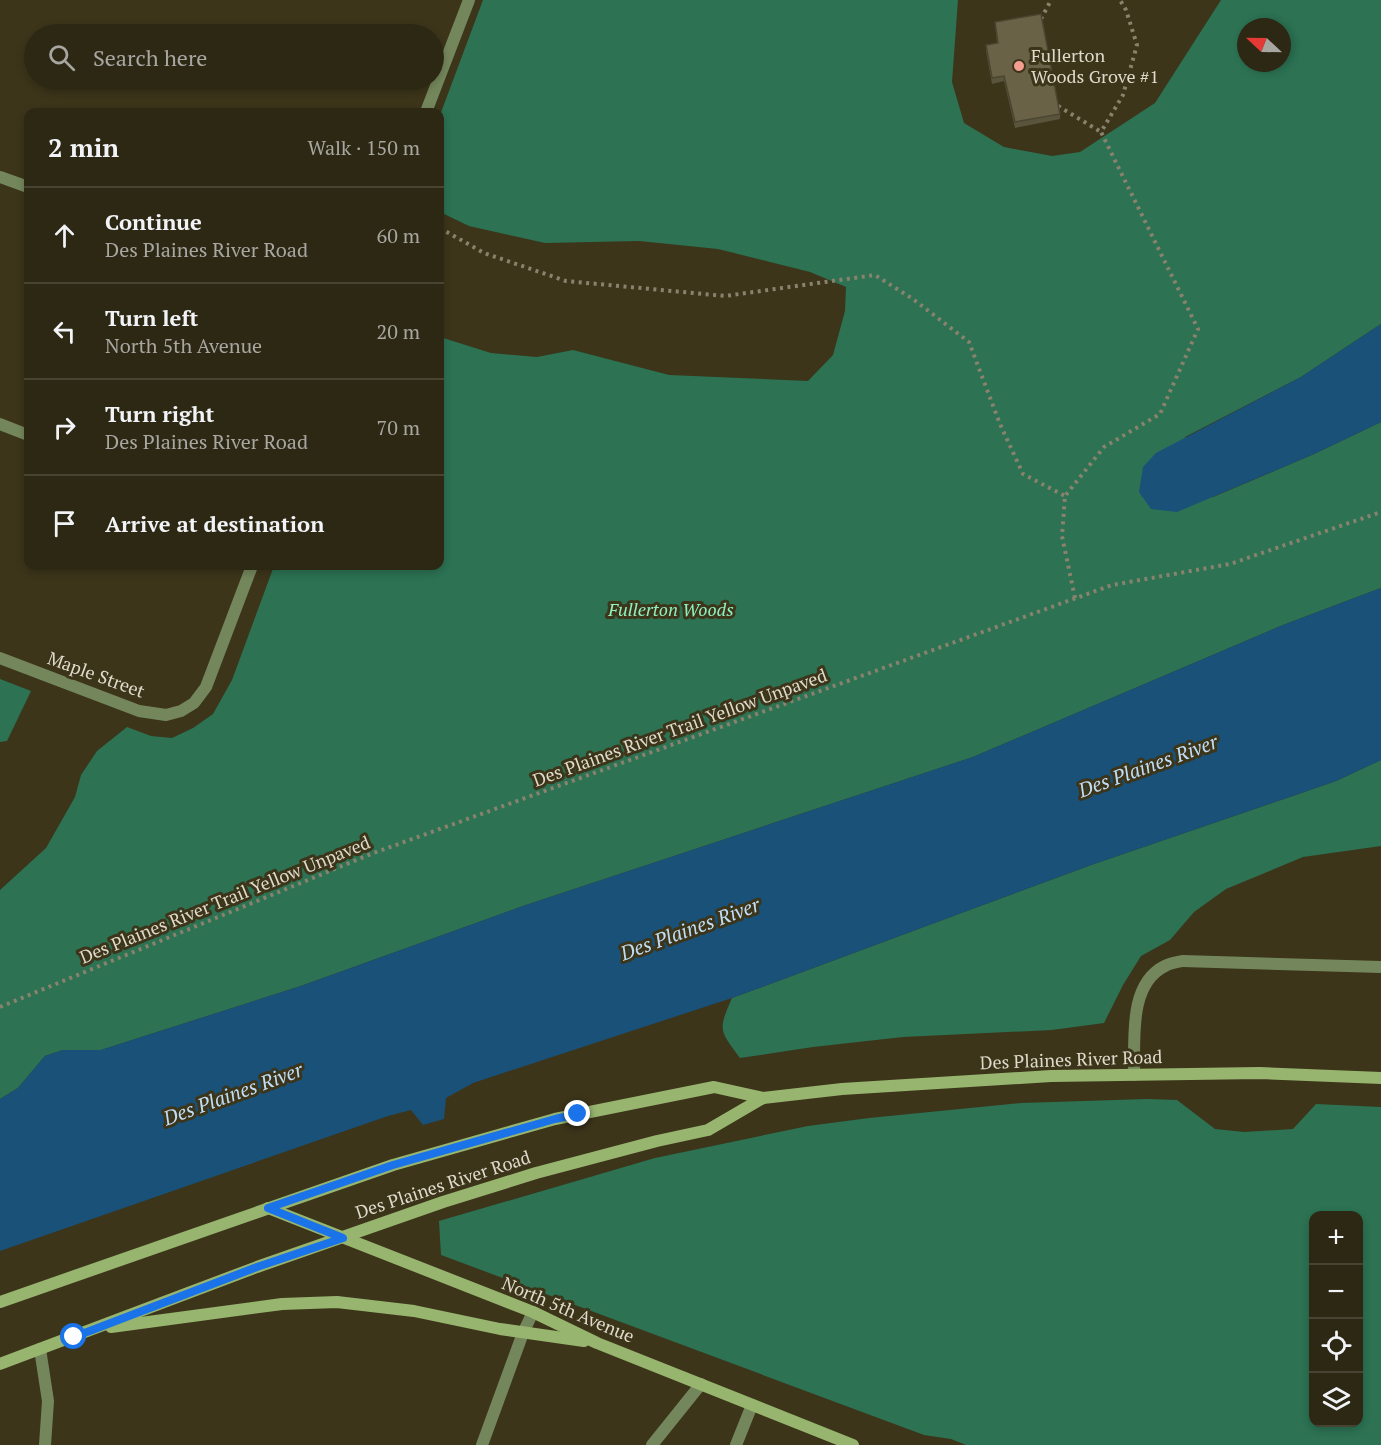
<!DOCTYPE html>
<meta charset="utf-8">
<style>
:root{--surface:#2d2814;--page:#35301d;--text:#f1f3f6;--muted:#a7a6a0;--line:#484434}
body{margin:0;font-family:"PT Serif",serif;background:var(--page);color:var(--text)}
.controls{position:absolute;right:18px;bottom:18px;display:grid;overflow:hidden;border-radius:12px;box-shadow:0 3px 9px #0003}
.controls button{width:54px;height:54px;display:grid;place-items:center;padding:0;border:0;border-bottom:2px solid var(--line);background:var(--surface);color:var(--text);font:30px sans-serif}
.compass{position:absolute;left:1237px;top:18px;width:54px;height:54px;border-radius:50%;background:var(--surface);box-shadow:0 3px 9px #0003;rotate:292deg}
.stop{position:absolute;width:18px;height:18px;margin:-14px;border:4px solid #1a73e8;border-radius:50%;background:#fff}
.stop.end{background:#1a73e8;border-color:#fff;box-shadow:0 2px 6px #0008}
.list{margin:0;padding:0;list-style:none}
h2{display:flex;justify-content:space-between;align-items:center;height:78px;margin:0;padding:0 24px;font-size:26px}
h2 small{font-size:20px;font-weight:400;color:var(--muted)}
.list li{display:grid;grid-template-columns:39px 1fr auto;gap:18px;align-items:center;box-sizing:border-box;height:96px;padding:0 24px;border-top:2px solid var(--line)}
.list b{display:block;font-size:22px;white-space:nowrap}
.list p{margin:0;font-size:20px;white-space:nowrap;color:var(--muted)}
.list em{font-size:20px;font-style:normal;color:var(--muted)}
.icon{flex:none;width:33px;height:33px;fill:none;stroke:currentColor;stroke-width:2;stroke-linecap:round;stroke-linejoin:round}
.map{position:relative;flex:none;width:1381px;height:1445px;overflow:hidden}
.search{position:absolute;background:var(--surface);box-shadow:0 3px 9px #0003;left:24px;top:24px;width:420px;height:66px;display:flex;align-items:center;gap:15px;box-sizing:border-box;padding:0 21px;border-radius:33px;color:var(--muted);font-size:22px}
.panel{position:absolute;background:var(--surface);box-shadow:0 3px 9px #0003;left:24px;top:108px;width:420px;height:462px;border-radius:12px}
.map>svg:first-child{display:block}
</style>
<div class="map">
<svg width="1381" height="1445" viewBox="0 0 1381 1445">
<rect width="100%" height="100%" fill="#3c351a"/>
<g fill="#2c7253" fill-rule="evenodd">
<path d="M483 0H958L952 82 964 123 1004 147 1052 156 1080 152 1155 103 1221 0H1381V324L1301 377 1185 437 1213 497 1314 454 1381 422V588L1283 625 973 757 523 906 301 986 101 1050H63L45 1056 18 1088 0 1099V890L46 848 75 797 81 775 97 751 127 727 151 736 172 738 193 728 213 714 232 680 274 566H440V337L491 353 537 357 573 350 669 375 808 381 833 355 845 311 846 287 810 272 718 249 639 241 545 243 469 226 440 212V115ZM1246 27H1282V63H1246Z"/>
<path d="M0 679 31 691 7 741 0 742Z"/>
<path d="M1381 760V846L1303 857 1226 889 1194 912 1170 940 1141 956 1123 985 1104 1023 1052 1030 903 1037 813 1047 740 1058C719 1030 718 1030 732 998L1091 865 1336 781Z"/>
<path d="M1147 1099 1177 1100 1215 1129 1244 1132 1293 1129 1316 1104 1381 1107V1445H966L951 1439 924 1435 441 1255 439 1221 655 1158 808 1126 869 1118 1021 1103ZM1314 1216H1358V1422H1314Z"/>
</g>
<g fill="#195179">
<path d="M1381 324V422L1314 454 1177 512 1151 509 1139 492 1143 467 1156 453 1301 377Z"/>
<path d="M1381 588V760L1336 781 1091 865 732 998 473 1083 446 1098 444 1119 423 1125 411 1110 388 1116 0 1251V1099L18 1088 45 1056 63 1050H101L301 986 523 906 973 757 1283 625Z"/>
</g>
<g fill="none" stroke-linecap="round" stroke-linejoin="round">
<g stroke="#89836e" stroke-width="4" stroke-dasharray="3 4.5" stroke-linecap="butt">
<path d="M1041 19 1051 0"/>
<path d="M1058 106 1101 132"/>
<path d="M440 228 484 253 566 281 725 296 875 275 913 299 969 342 1000 424 1023 474 1065 496"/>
<path d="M1075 598 1062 536 1065 496 1104 447 1160 414 1198 329 1101 132 1123 95 1137 45 1126 10 1120 0"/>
<path d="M0 1007 371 854 1112 585 1230 564 1381 512"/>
</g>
<g stroke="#74875c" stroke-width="12">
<path d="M0 424 28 435"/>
<path d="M1134 1075C1135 1040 1128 984 1165 966 1170 963 1177 962 1183 961L1381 967"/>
<path d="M40 1349 48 1401 45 1445"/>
<path d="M482 1445 523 1333 533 1312"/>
<path d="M652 1445 701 1384"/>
<path d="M736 1445 752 1405"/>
</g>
<g stroke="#74875c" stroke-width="12">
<path d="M426 112 469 0"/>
<path d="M0 177 28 187"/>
<path d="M0 658 139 711 166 715 181 711 194 703 206 687 252 566"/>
</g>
<g stroke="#97b56f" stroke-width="12">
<path d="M268 1208 533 1312 597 1343 853 1445"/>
<path d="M0 1302 393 1165 555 1119 714 1087 763 1098 842 1089 1051 1076 1260 1073 1381 1078"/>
<path d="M111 1327 282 1304 337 1302 414 1311 500 1329 584 1341"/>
<path d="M0 1364 257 1267 443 1202 536 1173 657 1141 708 1130 763 1098"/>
</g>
</g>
<path fill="#5b543c" d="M995 22 1060 114V119L1015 128 1004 81 992 84 986 51V45L997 43Z"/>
<path fill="#6a6246" stroke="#4a4531" stroke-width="1.5" d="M1041 14 1060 114 1015 122 1004 76 992 78 986 45 998 43 995 22Z"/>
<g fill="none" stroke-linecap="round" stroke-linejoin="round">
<path stroke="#1a73e8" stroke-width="8" d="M74 1337 257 1267 343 1238 268 1208 393 1165 555 1119 578 1114"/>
</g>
<circle fill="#f59d8f" stroke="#3c351a" stroke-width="2" cx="1019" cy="66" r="6"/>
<g text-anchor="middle" stroke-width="6" stroke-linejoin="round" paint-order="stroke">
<g font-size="18" fill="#dfdacb" stroke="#3c351a" text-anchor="start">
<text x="1031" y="62">Fullerton<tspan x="1031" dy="21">Woods Grove #1</tspan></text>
</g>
<g font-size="18" font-style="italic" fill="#8ef1c0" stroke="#3c351a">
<text x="671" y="616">Fullerton Woods</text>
</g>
<g font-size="18" fill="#dfdacb" stroke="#3c351a">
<text transform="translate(96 675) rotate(20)" y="6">Maple Street</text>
<text transform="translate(680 728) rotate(-20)" y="6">Des Plaines River Trail Yellow Unpaved</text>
<text transform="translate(225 900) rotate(-22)" y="6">Des Plaines River Trail Yellow Unpaved</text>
<text transform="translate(1071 1060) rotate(-2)" y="6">Des Plaines River Road</text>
<text transform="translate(443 1185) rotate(-18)" y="6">Des Plaines River Road</text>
<text transform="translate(568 1310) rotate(23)" y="6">North 5th Avenue</text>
</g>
<g font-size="20" font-style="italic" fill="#c0ddf6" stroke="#3c351a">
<text transform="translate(1148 766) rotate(-20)" y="7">Des Plaines River</text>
<text transform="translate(690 929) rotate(-20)" y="7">Des Plaines River</text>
<text transform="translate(233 1094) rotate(-20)" y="7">Des Plaines River</text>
</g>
</g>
</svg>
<div class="controls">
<button>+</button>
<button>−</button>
<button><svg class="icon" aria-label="locate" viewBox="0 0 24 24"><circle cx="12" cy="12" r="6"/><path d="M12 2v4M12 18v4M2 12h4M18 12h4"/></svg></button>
<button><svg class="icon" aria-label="layers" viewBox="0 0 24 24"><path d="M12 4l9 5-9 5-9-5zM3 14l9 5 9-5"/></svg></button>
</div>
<svg class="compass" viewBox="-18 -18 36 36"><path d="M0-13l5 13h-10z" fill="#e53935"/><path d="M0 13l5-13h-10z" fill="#a7a6a0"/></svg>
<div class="stop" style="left:74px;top:1337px"></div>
<div class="stop end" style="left:578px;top:1114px"></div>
<div class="search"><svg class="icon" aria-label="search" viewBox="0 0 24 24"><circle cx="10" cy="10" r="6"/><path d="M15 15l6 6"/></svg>Search here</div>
<section class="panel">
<h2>2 min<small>Walk · 150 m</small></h2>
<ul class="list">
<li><svg class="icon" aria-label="ahead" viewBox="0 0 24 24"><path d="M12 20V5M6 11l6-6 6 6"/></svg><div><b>Continue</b><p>Des Plaines River Road</p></div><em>60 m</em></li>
<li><svg class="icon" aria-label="left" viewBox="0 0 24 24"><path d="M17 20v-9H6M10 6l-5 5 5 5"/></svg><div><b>Turn left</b><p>North 5th Avenue</p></div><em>20 m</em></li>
<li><svg class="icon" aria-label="right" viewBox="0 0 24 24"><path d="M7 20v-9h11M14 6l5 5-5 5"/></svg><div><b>Turn right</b><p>Des Plaines River Road</p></div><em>70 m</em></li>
<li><svg class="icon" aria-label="arrive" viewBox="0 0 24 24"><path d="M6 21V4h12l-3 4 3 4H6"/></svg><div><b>Arrive at destination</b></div></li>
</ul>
</section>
</div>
